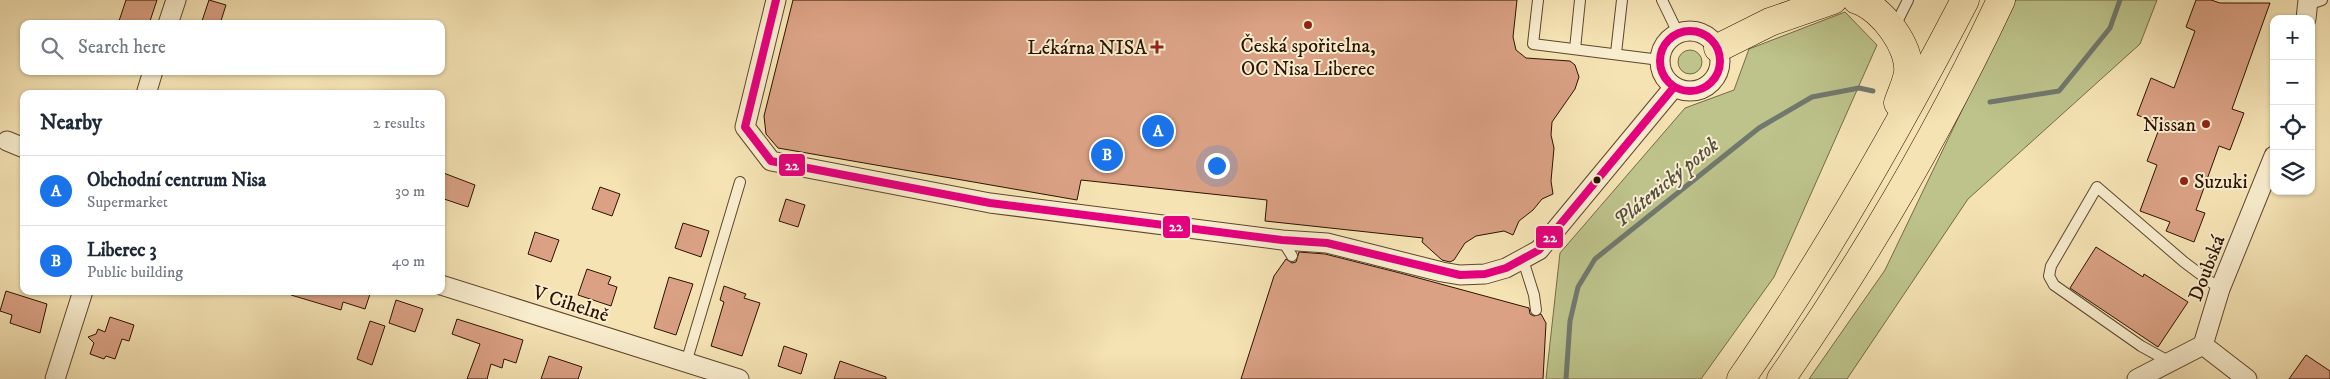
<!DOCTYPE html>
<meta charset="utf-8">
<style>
:root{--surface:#fff;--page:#f6f6f7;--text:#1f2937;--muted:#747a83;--line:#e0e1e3;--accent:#1a73e8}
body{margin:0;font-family:"IM FELL DW Pica",serif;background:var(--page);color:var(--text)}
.controls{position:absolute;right:15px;top:15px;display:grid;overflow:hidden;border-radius:10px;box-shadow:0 1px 4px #0004}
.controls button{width:45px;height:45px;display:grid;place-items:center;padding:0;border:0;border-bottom:1px solid var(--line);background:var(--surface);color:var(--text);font:25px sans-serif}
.you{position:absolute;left:1216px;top:165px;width:18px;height:18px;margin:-12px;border:4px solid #fff;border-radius:50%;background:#1a73e8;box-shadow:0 0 0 8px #1a73e833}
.badge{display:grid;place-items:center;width:32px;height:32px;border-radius:50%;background:var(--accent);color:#fff;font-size:16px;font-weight:700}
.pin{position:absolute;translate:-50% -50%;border:2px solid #fff;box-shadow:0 1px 5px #0006}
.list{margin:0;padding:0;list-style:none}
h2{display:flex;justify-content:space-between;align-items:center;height:65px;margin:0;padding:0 20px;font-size:21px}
h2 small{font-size:16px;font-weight:400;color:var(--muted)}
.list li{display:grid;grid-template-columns:32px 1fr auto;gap:15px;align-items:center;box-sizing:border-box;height:70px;padding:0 20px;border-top:1px solid var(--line)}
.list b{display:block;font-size:19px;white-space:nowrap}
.list p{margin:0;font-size:16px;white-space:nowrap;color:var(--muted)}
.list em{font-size:16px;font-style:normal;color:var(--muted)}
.icon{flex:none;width:28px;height:28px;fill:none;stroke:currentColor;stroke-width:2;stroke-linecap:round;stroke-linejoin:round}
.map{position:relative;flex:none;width:2330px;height:379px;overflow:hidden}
.search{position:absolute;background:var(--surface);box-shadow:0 1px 4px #0004;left:20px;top:20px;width:425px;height:55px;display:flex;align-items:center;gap:12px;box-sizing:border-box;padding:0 18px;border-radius:10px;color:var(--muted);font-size:19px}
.panel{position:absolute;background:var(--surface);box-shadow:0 1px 4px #0004;left:20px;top:90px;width:425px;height:205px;border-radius:10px}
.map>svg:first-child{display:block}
</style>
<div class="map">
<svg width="2330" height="379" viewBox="0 0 2330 379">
<rect width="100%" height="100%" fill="#f5e3b4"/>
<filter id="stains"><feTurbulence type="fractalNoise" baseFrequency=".004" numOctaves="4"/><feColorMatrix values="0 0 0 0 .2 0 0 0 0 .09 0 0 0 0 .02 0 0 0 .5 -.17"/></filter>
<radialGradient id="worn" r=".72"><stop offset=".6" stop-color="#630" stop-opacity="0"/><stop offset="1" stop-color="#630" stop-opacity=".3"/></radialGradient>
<g fill="#bdc38b" stroke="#756a46">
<path d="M2015 0H2157L2140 44 1968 199 1847 379H1809L1885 270Z"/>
<path d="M1845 12 1877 45 1774 277 1701 379H1546L1560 253 1685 108 1734 90 1749 49Z"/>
<circle cx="1690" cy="62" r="12"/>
</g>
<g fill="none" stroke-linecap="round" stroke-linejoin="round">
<g stroke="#71786d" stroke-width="5">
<path d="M1990 102 2059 91 2110 28 2120 0"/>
<path d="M1566 379 1570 321 1578 287 1595 259 1759 128 1812 97 1859 88 1873 91"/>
</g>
</g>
<g fill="#daa184" stroke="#2d1200">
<path d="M126 0H157L149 24H118Z"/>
<path d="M209 0 226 5 220 24H201Z"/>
<path d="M793 0H1517L1513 37 1516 50 1526 58 1570 61 1575 65 1579 77 1575 89 1552 122 1551 135 1554 148 1551 181 1553 194 1542 199 1533 210 1519 221 1513 235 1504 231 1476 236 1465 243 1454 260 1450 262 1442 260 1422 242 1423 238 1265 221 1267 200 1081 180 1077 200 778 148 766 134 764 116Z"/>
<path d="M2196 0H2211L2220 3H2270L2232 109 2244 113 2230 150 2219 146 2196 210 2205 213 2194 242 2166 231 2170 222 2140 211 2157 165 2147 161 2161 124 2137 115 2151 78 2174 88 2195 31 2186 27Z"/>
<path d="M441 172 475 185 468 207 441 198Z"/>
<path d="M600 187 620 194 612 216 592 209Z"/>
<path d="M786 199 805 205 798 227 779 221Z"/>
<path d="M683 223 709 231 701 257 675 248Z"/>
<path d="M535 232 559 240 551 262 528 254Z"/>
<path d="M2096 247 2143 277 2144 274 2188 302 2158 347 2070 288Z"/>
<path d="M1299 252 1325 254 1400 273 1529 308 1530 314 1534 316 1541 314 1546 323 1543 379H1241L1274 276 1286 259 1292 263 1296 262Z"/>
<path d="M587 269 611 277 608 284 617 287 611 306 578 295Z"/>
<path d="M669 277 693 284 676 335 654 328Z"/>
<path d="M724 286 746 294 744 298 760 303 742 356 711 346 724 302 720 300Z"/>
<path d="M6 291 47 304 40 333 10 323 12 315 0 311Z"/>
<path d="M291 291H371L365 309 343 302 341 310 291 295Z"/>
<path d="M396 300 423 309 415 332 389 323Z"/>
<path d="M110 317 134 325 129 341 122 339 115 359 106 356 104 359 90 354 94 343 88 337 96 334 98 329 105 332Z"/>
<path d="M457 319 523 340 516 363 504 359 502 368 491 364 487 379H467L480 344 452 334Z"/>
<path d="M370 321 385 326 372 365 357 359Z"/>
<path d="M784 346 807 354 801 374 778 366Z"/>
<path d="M2306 355 2330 371V379H2289Z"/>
<path d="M549 356 582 367 578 379H541Z"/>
<path d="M840 361 886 377V379H834Z"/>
</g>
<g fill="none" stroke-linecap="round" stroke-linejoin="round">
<g stroke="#5f462d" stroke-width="12">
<g id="service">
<path d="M1538 0 1533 44 1660 60"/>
<path d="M1662 0 1678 33"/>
<path d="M2307 5 2322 0"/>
<path d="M1894 28 1908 0"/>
<path d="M1575 49 1580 0"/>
<path d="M1616 53 1622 0"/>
<path d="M1282 240 1292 256"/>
<path d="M1523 260 1534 295 1536 310"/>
<path d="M2170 362 2141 346 2054 285 2049 276 2051 266 2097 187 2184 262 2220 289"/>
<path d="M686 363 740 182"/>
</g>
</g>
<g stroke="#5f462d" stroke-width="21">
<g id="minor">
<path d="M776 0 745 127 771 161 990 203 1282 240 1327 243 1442 272 1460 275 1485 274 1506 268 1539 250 1674 87"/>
<path d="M2306 19 2308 0"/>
<path d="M168 24 176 0"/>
<circle cx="1690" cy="61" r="30"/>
<path d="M146 94 153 71"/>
<path d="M7 141 24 148"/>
<path d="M441 285 739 379"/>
<path d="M55 379 83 291"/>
<path d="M2137 379 2203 345"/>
<path d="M2247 379 2203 345 2220 289 2274 156"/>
</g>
</g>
<g stroke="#2d1200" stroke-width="29">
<g id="trunk">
<path d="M1857 0C1882 8 1911 47 1908 73 1906 84 1901 94 1898 103"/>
<path d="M1718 48 1770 22 1833 0"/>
<path d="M1741 379C1825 258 1897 131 1965 0"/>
<path d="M1781 379C1864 260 1939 132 2001 0"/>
</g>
</g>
<use href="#service" stroke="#f8edce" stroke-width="10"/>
<use href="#minor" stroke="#f8edce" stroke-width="19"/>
<use href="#trunk" stroke="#f5e3b4" stroke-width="28"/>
<g stroke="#f8edce" stroke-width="11">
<g id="bus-1">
<path d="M776 0 745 127 771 161 990 203 1282 240 1327 243 1460 275 1485 274 1506 268 1539 250 1674 87"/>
<circle cx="1690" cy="61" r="30"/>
</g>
</g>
<use href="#bus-1" stroke="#e5007d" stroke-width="8"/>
</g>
<g fill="#8f2418" stroke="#f8edce" stroke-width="2">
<circle cx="1308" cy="25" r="5"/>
<path d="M1154.5 39.5h5v5h5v5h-5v5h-5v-5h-5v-5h5z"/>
<circle cx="2206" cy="124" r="5"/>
<circle cx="2184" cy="181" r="5"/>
</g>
<circle fill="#2d1200" stroke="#f8edce" stroke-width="2" cx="1597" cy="180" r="4.5"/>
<g text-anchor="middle" stroke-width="4" stroke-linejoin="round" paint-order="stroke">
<g font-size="20" fill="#2d1200" stroke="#f8edce" text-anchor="end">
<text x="1308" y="52" text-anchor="middle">Česká spořitelna,<tspan x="1308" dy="23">OC Nisa Liberec</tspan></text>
<text x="1147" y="54">Lékárna NISA</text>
<text x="2196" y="131">Nissan</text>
<text x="2194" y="188" text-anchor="start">Suzuki</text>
</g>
<g font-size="20" fill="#2d1200" stroke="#f8edce">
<text transform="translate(2206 268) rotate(-69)" y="7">Doubská</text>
<text transform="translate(571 303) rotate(18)" y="7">V Cihelně</text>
</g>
<g font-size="21" font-style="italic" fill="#554e40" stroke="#f8edce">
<text transform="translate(1666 182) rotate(-39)" y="7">Plátenický potok</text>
</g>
</g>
<g stroke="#f8edce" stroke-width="2">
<rect x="778" y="153" width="28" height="24" rx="5" fill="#e5007d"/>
<rect x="1162" y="215" width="29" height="24" rx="5" fill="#e5007d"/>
<rect x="1535" y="225" width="29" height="24" rx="5" fill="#e5007d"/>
</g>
<g font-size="14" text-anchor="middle" font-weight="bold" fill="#fff">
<text x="792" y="170">22</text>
<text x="1176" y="231">22</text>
<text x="1550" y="242">22</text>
</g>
<rect width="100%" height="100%" filter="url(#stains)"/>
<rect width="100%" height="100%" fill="url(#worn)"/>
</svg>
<div class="controls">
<button>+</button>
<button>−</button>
<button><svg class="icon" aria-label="locate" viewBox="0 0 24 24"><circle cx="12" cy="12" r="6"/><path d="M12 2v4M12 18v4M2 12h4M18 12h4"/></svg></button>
<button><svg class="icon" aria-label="layers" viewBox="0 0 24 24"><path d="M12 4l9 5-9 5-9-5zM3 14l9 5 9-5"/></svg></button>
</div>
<div class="you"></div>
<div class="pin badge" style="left:1158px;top:131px">A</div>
<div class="pin badge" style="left:1107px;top:155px">B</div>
<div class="search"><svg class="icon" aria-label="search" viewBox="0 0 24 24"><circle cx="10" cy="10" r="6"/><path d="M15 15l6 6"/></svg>Search here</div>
<section class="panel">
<h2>Nearby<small>2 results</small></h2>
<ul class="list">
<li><span class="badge">A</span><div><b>Obchodní centrum Nisa</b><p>Supermarket</p></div><em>30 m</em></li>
<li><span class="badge">B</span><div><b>Liberec 3</b><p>Public building</p></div><em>40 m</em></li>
</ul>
</section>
</div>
